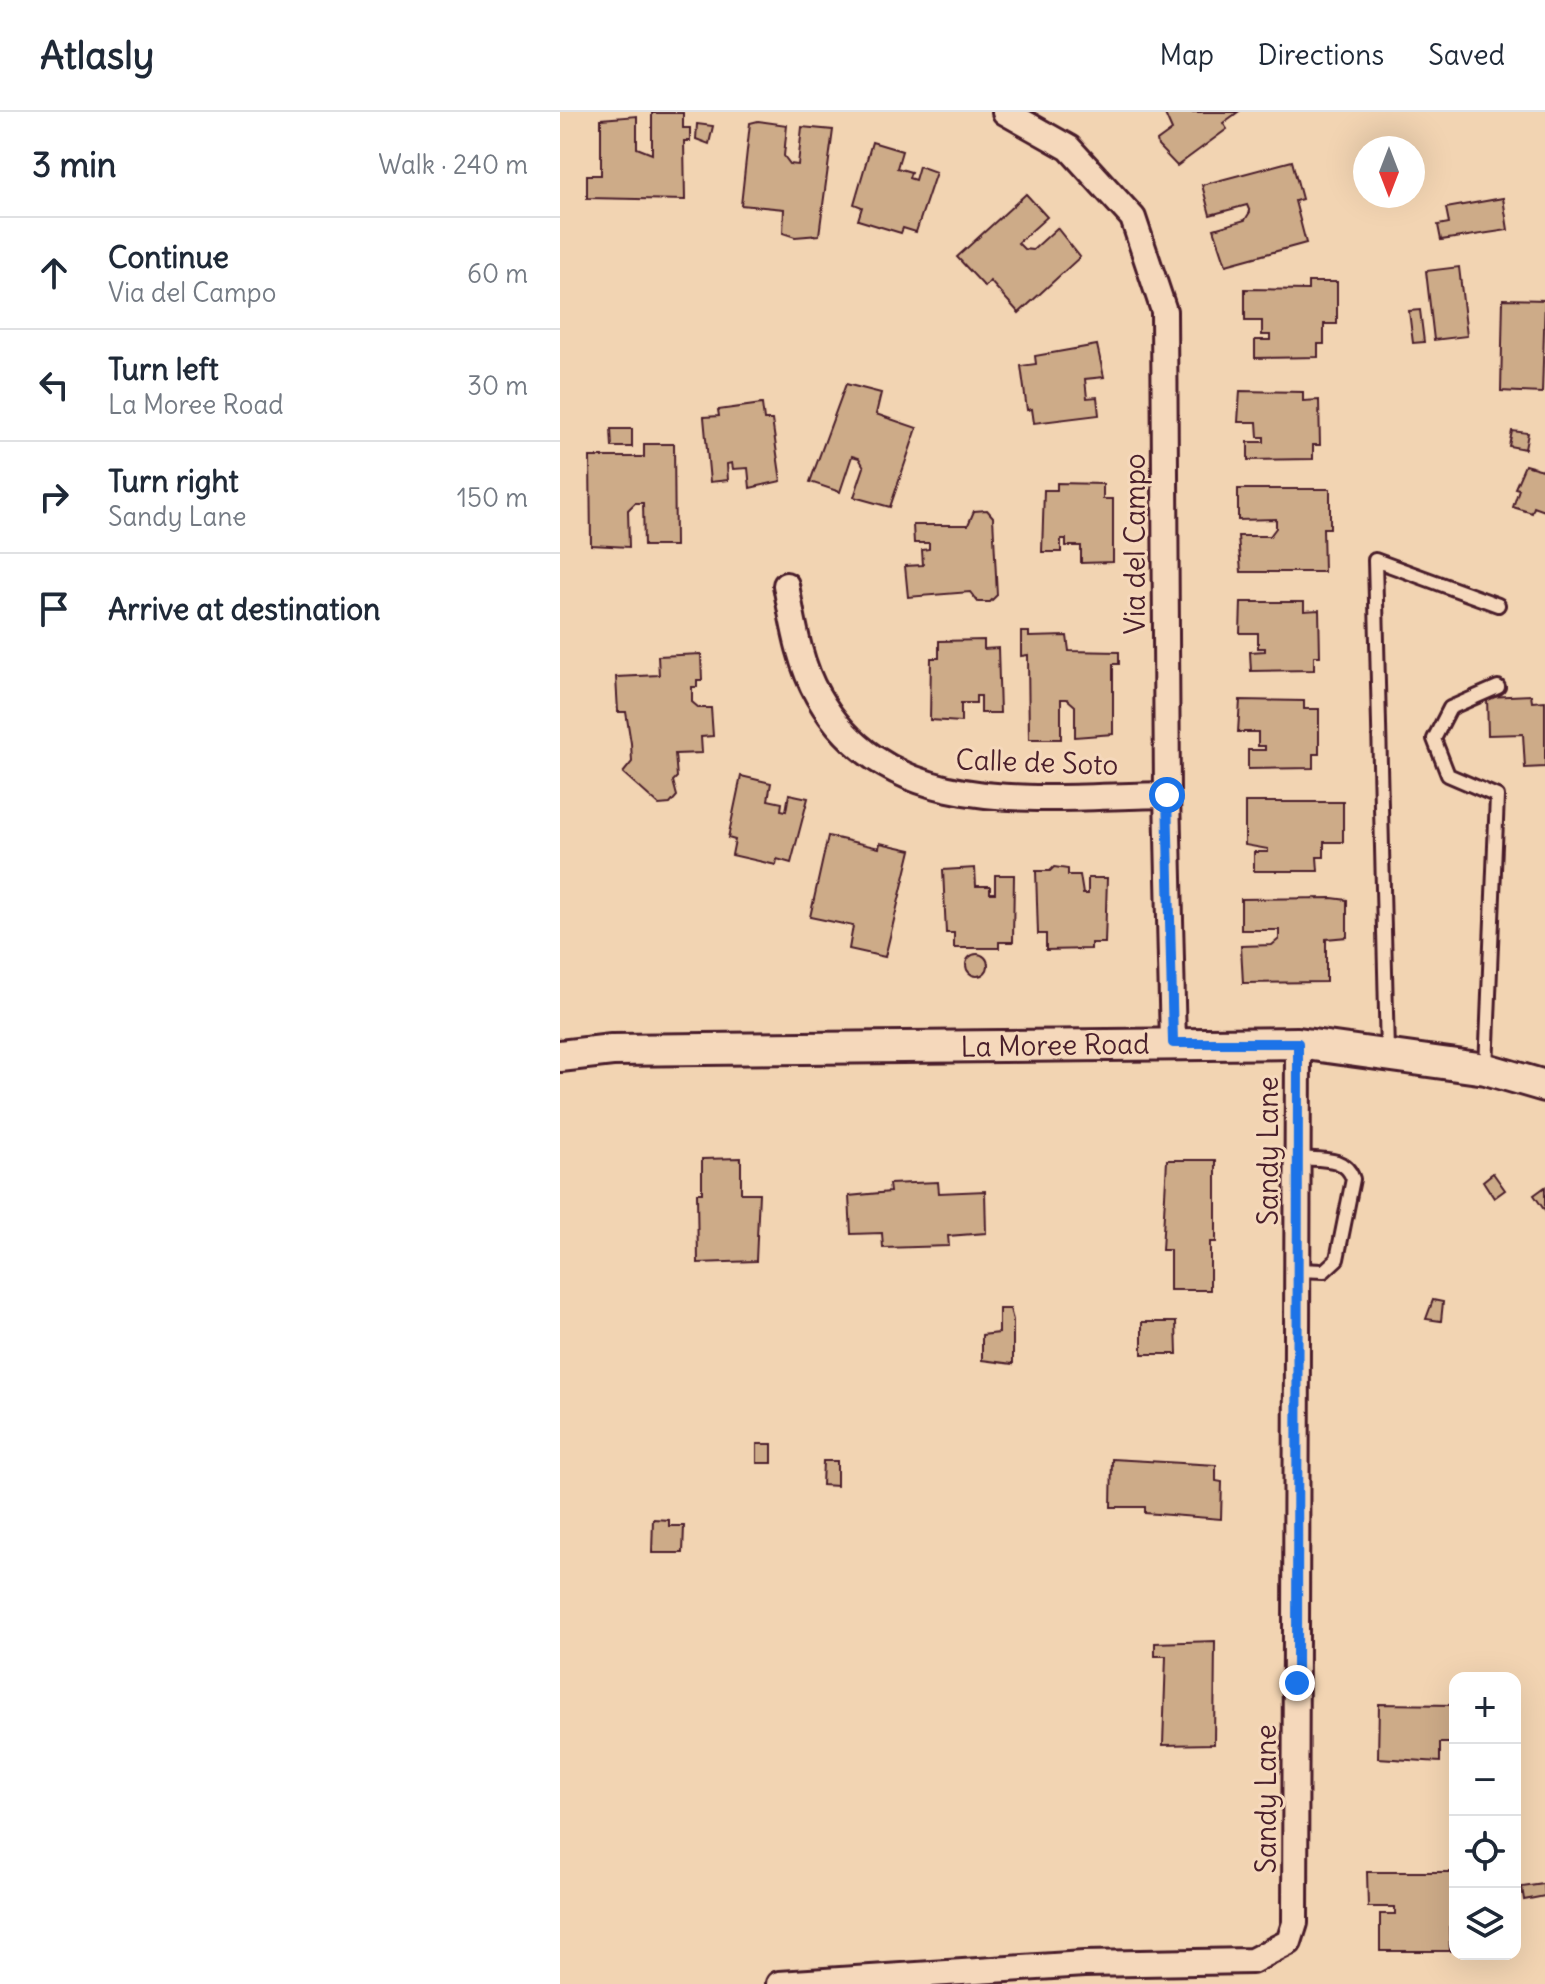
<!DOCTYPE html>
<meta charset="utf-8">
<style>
:root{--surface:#fff;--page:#f2f2f3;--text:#1f2937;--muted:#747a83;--line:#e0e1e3}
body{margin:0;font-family:Delius,sans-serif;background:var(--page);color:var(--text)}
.controls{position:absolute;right:24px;bottom:24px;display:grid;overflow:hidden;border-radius:16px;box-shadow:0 8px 32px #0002}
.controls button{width:72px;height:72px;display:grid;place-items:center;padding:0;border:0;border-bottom:2px solid var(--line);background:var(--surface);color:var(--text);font:40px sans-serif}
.compass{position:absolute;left:793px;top:24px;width:72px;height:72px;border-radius:50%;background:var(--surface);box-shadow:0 8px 32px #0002;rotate:180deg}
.stop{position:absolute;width:24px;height:24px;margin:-18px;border:6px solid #1a73e8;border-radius:50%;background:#fff}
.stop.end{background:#1a73e8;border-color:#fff;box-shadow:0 2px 8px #0008}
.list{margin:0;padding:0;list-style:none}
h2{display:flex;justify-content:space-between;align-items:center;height:104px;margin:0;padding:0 32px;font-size:34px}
h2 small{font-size:26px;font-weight:400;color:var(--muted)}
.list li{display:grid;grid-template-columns:52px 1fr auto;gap:24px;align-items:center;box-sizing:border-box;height:112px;padding:0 32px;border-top:2px solid var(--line)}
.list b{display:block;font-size:30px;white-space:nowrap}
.list p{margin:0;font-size:26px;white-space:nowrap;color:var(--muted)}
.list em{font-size:26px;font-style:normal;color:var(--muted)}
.icon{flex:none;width:44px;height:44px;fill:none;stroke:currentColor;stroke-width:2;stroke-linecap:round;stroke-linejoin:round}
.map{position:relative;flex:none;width:985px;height:1872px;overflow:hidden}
header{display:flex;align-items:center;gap:48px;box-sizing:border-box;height:112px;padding:0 40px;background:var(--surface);border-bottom:2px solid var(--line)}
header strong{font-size:38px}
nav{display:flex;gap:44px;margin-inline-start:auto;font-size:28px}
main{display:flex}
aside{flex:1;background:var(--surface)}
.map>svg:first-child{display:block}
</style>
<header>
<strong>Atlasly</strong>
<nav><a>Map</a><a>Directions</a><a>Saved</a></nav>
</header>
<main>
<aside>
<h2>3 min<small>Walk · 240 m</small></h2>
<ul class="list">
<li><svg class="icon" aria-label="ahead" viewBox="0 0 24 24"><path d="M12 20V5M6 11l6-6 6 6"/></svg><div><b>Continue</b><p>Via del Campo</p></div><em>60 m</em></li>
<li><svg class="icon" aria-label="left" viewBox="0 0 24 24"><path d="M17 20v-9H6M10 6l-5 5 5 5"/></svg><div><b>Turn left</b><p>La Moree Road</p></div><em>30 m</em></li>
<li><svg class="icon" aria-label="right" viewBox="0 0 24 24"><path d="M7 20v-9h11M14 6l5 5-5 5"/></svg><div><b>Turn right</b><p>Sandy Lane</p></div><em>150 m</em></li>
<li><svg class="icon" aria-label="arrive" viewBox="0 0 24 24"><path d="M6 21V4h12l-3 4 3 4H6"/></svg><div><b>Arrive at destination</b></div></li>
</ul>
</aside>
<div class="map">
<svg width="985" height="1872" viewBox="0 0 985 1872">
<rect width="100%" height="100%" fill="#f2d4b2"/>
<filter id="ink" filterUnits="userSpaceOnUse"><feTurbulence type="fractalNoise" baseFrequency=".0125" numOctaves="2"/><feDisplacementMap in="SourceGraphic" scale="16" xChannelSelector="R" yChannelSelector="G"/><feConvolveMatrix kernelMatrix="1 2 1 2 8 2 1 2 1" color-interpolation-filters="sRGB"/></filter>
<g filter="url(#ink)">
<g fill="#cdab88" stroke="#4a1f2b" stroke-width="2">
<path d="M604 0H678L663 11 667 17 617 54 598 34 597 29 612 18Z"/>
<path d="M92 1H123V16H130V29H124L125 88 27 86V63H41V7L77 4V36L92 42Z"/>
<path d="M198 9 227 13 224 44 230 52 238 53 242 15 273 18 259 123 235 125 223 121 224 97 181 93 190 11Z"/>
<path d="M137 12 153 14 149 32 136 27Z"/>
<path d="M312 30 342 39 337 56 351 60 349 66 355 68 359 54 376 60 356 120 343 116 341 121 298 108 302 95 294 92Z"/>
<path d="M732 49 742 87 735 89 746 131 666 153 654 117 685 108 690 100 687 93 650 103 642 73Z"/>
<path d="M466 82 487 105 458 131 464 137 473 138 497 116 520 145 459 201 430 169 425 175 397 145Z"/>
<path d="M943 86 948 118 881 128 878 113 889 111 886 96Z"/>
<path d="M899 155 907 224 874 228 866 159Z"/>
<path d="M748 170H777V212H764V232H758V245L695 246V228H710V223H702V209H685V177L748 178Z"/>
<path d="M943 187 985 188 982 281 941 279Z"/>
<path d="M860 198 864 230 853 231 849 199Z"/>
<path d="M537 233 544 265 525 267 527 286 537 285 539 303 474 311 472 297 467 298 461 254 476 252 475 244Z"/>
<path d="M286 272 321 281 316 302 357 316 330 395 294 385 304 355 299 346 292 344 280 380 250 370Z"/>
<path d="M680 279 743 280V289L759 288 760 333H753V347L688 348V330H704V325H698L697 310H678Z"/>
<path d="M202 292 204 308H212L221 369 190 376 188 356 173 357 172 351 167 352 168 368 150 370 144 305 159 304 158 298Z"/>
<path d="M51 317H72V335H52Z"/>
<path d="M952 319 968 321 965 337 949 334Z"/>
<path d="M84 332H114L115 434H84L83 391H75L68 398 69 435 31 433 30 345H84Z"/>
<path d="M965 353 983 358 985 355V399L974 395 972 401 953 395 959 377 955 376Z"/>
<path d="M497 371 543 372V387H553V450L521 451V434H506V427H501V440H482L484 378H497Z"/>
<path d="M678 377H770V416H763L764 460H681L678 424H710L716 416V407L678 408Z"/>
<path d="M427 398 433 405 437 483 430 490H418L410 480 348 485 345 454 363 453 362 438 369 437V431H354L353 413H408L414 399Z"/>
<path d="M681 490H744V499L759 498 760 544H754V558L691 559 690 540 705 539V536H698V521H680Z"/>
<path d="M461 520H469V525L507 524 509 539 559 540V552H553V622L515 625V594L507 587H501V627H469L468 543 461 544Z"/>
<path d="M424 528V537L438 536 440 601H421V584H416V591H401V610L370 608 371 546H379V529Z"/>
<path d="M141 542 142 568H137V575H132V590L139 596H151L153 624 141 625 142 641 115 642 117 665 113 669 117 684 110 692 99 693 63 661 72 650 71 631 66 600H58L56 565 99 563 98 544Z"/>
<path d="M971 583 972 590 985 589V655L965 656 963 622 928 623 927 585Z"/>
<path d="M680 588 744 589V597H759V642H753V656L688 657V638H705V634H698V620H678Z"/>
<path d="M181 664 211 671 208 688 222 691 221 698 226 699 229 682 248 686 231 751 217 747 216 753 172 743 175 728 168 726Z"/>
<path d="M685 690H783V730H764V745H757L758 759H694V740H708V737L685 733Z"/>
<path d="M268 724 319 736 320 731 351 738 325 845 289 837 293 814 250 805Z"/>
<path d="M494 755 508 757V763H520L523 782H528V766H547L545 831H531V837L486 838V822H478L476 759H490Z"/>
<path d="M415 756 416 774H430V781H435V763H454L453 830H439V836H394V821H386L383 758Z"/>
<path d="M772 786 787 788V825L766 827V870L683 871 681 834 712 833 719 827V818H681V787Z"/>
<circle cx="417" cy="853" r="11"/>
<path d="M181 1046V1081H199L196 1149 138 1151 137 1081H142V1047Z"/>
<path d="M607 1048H656V1130H650V1178H610V1138H602Z"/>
<path d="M933 1061 945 1078 934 1086 923 1069Z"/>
<path d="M378 1070 379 1081 425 1079 426 1121 388 1124 389 1134 323 1136 322 1121 291 1122 289 1084 330 1080 329 1072Z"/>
<path d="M985 1075V1099L974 1083Z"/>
<path d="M873 1188 883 1190 881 1209 866 1207Z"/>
<path d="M439 1197H450L453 1208V1252L422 1248V1223L439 1221Z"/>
<path d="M582 1210H616L617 1242H582Z"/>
<rect x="197" y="1332" width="15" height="19"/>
<path d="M552 1347 656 1353V1369L662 1370 661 1407 585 1401V1395H551Z"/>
<path d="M263 1349H277V1374L262 1373Z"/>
<path d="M93 1407 109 1408V1414H124L123 1441H92Z"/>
<path d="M655 1529 654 1632 603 1633 606 1544H595V1531Z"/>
<path d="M819 1592 895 1593V1631H880V1650L818 1646Z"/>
<path d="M807 1760H894L895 1809V1815H889L890 1839H820V1802H835V1795H808Z"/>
<path d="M984 1772 985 1784 964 1788 962 1775Z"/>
</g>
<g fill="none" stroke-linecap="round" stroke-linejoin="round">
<g stroke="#4a1f2b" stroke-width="18">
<g id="service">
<path d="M827 941 815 448 938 493"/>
<path d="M926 957 937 684 888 663 874 627 890 596 938 575"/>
<path d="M737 1158 764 1159 777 1147 793 1067C785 1043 759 1048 738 1046"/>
</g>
</g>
<g stroke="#4a1f2b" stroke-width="30">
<g id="minor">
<path d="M445 0 509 36 573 106 604 199 607 683 613 931"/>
<path d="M226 473C233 510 239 551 258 584 330 711 483 684 607 683"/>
<path d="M219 1872 524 1852 692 1849 729 1830 735 1811 738 931"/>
</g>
</g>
<g stroke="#4a1f2b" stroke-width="36">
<path id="tertiary" d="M0 944 52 938 738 931 926 957 985 974"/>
</g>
<use href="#service" stroke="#f5d8bb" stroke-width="12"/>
<use href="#minor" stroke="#f5d8bb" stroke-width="24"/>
<use href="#tertiary" stroke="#f5d8bb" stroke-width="30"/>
</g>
</g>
<g fill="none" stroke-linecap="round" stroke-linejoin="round" filter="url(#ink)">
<path stroke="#1a73e8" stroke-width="10" d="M607 683 613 931H738L737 1571"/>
</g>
<g text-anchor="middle" stroke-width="6" stroke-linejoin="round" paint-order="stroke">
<g font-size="28" fill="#4a1f2b" stroke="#f5d8bb">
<text transform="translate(575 432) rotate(-90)" y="10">Via del Campo</text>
<text transform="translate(477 650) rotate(2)" y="10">Calle de Soto</text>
<text transform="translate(495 933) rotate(-1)" y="10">La Moree Road</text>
<text transform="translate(708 1039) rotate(-90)" y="10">Sandy Lane</text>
<text transform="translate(706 1687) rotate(-90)" y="10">Sandy Lane</text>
</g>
</g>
</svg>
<div class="controls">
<button>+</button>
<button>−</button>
<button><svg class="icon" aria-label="locate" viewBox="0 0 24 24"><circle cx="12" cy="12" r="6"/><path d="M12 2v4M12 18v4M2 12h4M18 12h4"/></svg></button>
<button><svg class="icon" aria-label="layers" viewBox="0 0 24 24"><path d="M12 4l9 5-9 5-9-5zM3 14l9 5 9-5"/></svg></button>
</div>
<svg class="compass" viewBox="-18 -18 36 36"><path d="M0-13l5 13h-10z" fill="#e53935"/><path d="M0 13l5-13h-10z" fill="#747a83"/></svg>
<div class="stop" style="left:607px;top:683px"></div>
<div class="stop end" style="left:737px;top:1571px"></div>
</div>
</main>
